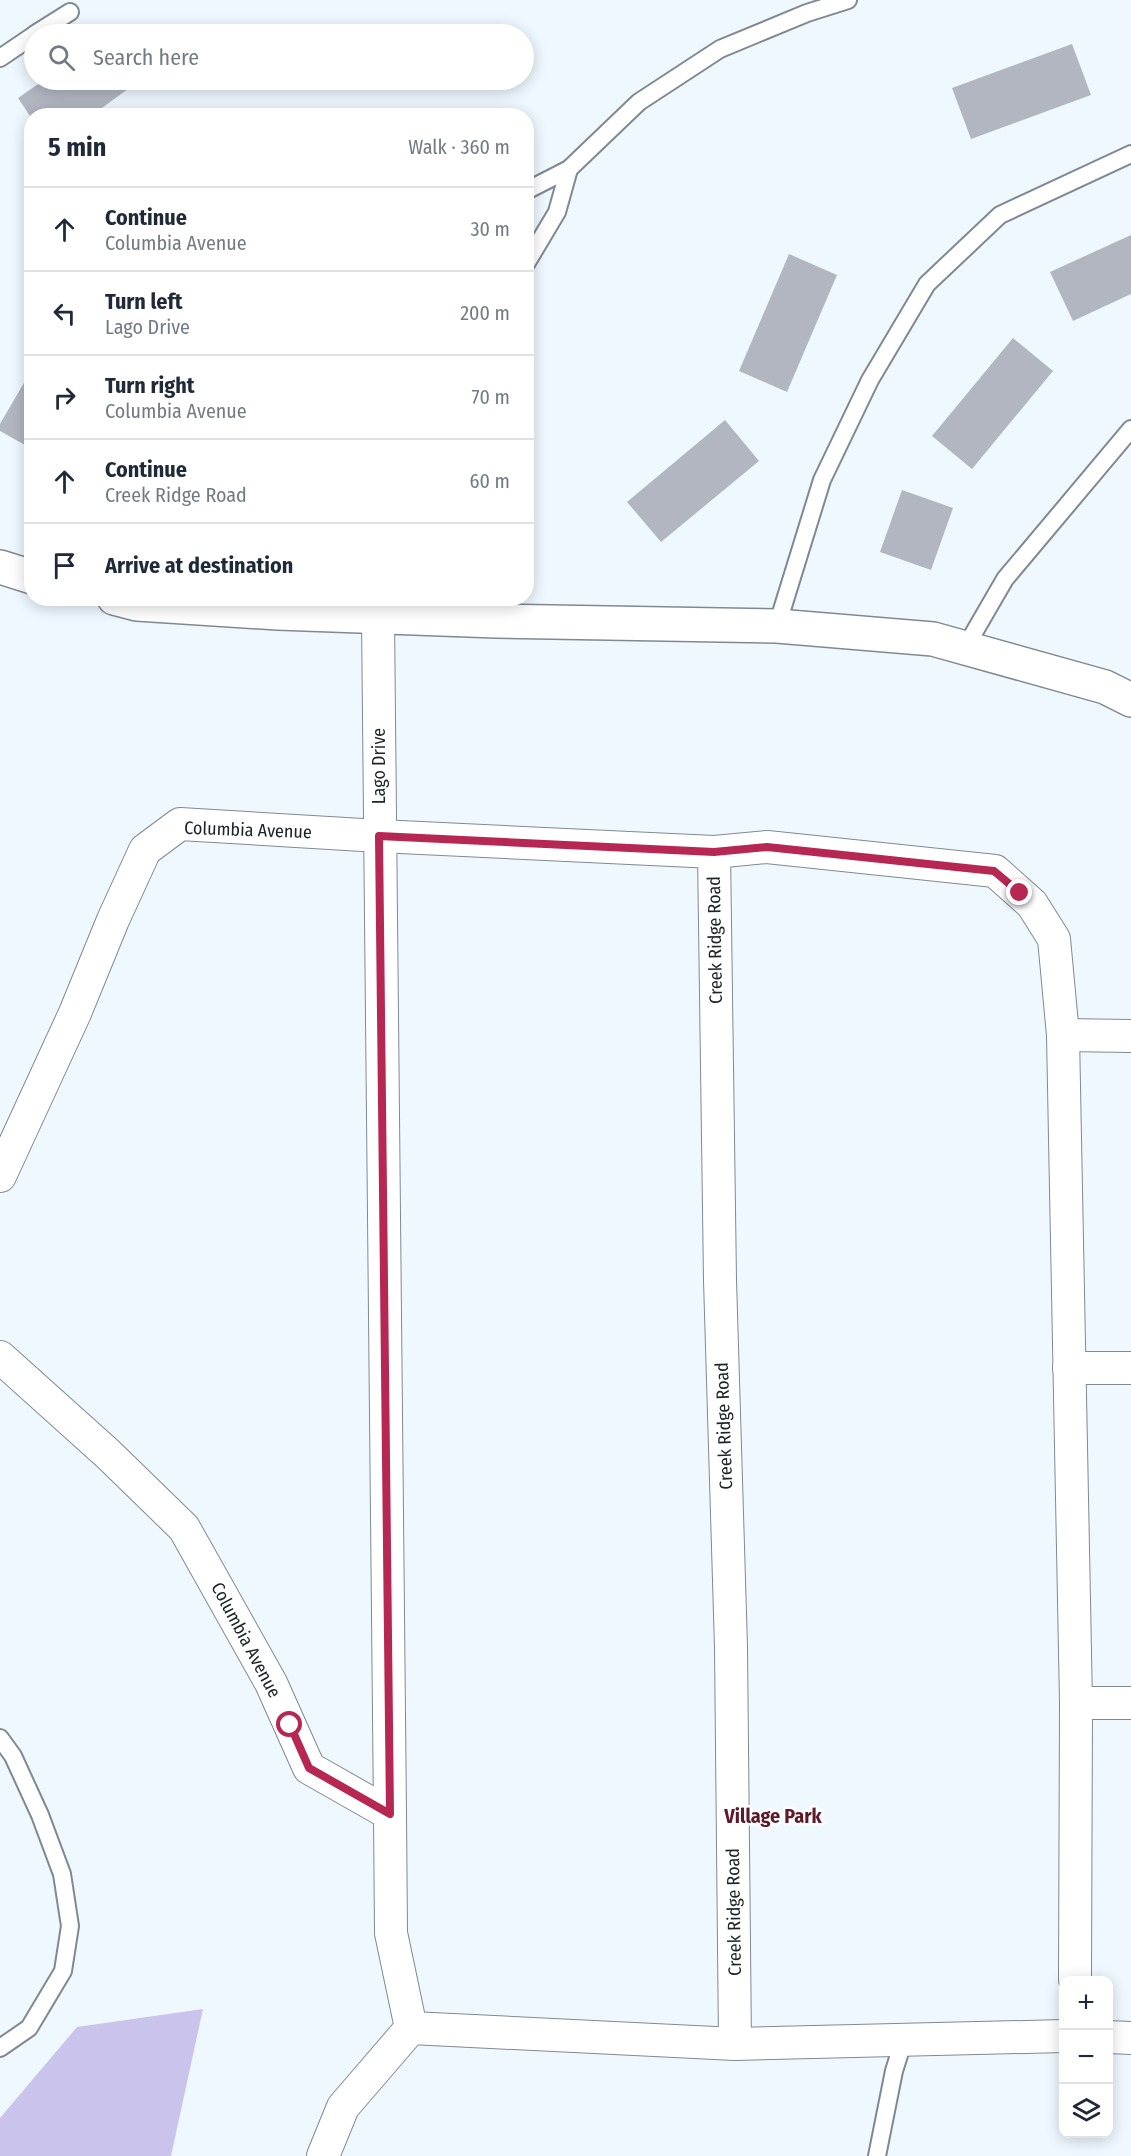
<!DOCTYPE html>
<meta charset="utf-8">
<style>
:root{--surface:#fff;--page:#f6f6f7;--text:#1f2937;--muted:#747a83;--line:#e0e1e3}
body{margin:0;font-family:"Fira Sans Condensed",sans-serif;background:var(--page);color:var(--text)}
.controls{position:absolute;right:18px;bottom:18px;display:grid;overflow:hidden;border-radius:12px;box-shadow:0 3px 15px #0003}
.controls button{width:54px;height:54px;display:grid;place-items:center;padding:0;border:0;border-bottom:2px solid var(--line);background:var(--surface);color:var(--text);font:30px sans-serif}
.stop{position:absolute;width:18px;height:18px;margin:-14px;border:4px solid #b72754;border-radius:50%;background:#fff}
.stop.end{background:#b72754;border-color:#fff;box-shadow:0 2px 6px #0008}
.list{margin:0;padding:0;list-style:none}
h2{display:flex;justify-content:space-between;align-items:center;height:78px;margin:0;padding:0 24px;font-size:26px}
h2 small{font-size:20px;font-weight:400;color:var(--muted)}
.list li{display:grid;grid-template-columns:39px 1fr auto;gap:18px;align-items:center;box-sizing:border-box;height:84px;padding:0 24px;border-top:2px solid var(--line)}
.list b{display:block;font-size:22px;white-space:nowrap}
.list p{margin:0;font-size:20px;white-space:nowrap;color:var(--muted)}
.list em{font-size:20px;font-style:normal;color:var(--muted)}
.icon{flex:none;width:33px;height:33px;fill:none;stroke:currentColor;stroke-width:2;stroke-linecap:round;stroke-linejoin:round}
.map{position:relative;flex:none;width:1131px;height:2156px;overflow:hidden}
.search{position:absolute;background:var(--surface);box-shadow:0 3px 15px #0003;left:24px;top:24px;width:510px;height:66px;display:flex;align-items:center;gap:15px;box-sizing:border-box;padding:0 21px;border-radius:33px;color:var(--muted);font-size:22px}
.panel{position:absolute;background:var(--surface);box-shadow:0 3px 15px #0003;left:24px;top:108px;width:510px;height:498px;border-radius:24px}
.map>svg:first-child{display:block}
</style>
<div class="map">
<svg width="1131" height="2156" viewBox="0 0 1131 2156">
<rect width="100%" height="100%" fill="#eff8ff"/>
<path fill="#cac3ec" d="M203 2009 171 2156H0V2118L77 2027Z"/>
<g fill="#b1b6c1">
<path d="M1072 44 1091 95 971 139 952 88Z"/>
<path d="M44 80H133L136 83 91 116H30L18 98Z"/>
<path d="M1131 235V294L1073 321 1050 272Z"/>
<path d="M789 254 837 275 787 392 739 371Z"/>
<path d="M1013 338 1053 371 972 469 932 436Z"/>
<path d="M32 369V449L0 431V424Z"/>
<path d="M725 420 759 461 661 542 627 502Z"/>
<path d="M902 490 953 508 931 570 880 552Z"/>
</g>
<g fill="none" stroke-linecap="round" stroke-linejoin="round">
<g stroke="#808991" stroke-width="20">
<g id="lane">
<path d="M35 34 70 12"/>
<path d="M0 58 34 35"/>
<path d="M526 191 569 169 639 102 720 49 807 13 848 0"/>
<path d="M526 264 557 212 569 169"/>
<path d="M777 626 822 480 870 380 927 284 1000 215 1131 154"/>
<path d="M965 648 1005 579 1131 429"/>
<path d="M0 1738 13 1756 40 1815 62 1874 70 1926 63 1971 29 2028 0 2048"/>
<path d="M877 2156 894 2071 904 2039"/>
</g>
</g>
<g stroke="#808991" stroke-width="34">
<g id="street">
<path d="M378 617 390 1814"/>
<path d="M714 852 720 1280 731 1647 735 2044"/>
<path d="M1063 1035 1131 1036"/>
<path d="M0 1176 75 1013 113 920 145 850 180 824 379 836 714 852 767 847 995 871 1032 904 1054 939 1063 1035 1076 1703 1075 1980"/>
<path d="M0 1357 108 1454 184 1528 271 1683 309 1768 390 1814 391 1933 411 2028"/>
<path d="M1069 1368H1131"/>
<path d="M1076 1703H1131"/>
<path d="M1108 2037 1131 2038"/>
<path d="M323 2156 343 2107 411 2028 735 2044 1064 2036"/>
</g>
</g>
<g stroke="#808991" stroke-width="36">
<g id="secondary">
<path d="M0 567 32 577"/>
<path d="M114 598 137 604 278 613 496 621 777 626 933 639 1105 687 1131 700"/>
</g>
</g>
<use href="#lane" stroke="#fff" stroke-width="16"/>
<use href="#street" stroke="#fff" stroke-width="32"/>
<use href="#secondary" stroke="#fff" stroke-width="33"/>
</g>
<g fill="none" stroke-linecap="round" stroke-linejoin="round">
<path stroke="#b72754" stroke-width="8" d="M290 1725 309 1768 390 1814 379 836 714 852 767 847 994 871 1020 893"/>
</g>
<g text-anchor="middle" stroke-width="5" stroke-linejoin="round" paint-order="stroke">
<g font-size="18" fill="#202427" stroke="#fff">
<text transform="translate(379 766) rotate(-90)" y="6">Lago Drive</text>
<text transform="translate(248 830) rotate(2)" y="6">Columbia Avenue</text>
<text transform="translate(715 940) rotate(-91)" y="6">Creek Ridge Road</text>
<text transform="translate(724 1426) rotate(-92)" y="6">Creek Ridge Road</text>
<text transform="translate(246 1640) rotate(62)" y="6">Columbia Avenue</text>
<text transform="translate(734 1912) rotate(-91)" y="6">Creek Ridge Road</text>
</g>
<g font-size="20" font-weight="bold" fill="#5e192b" stroke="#fff">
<text x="773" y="1823">Village Park</text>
</g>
</g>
</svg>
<div class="controls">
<button>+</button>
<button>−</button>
<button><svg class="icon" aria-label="layers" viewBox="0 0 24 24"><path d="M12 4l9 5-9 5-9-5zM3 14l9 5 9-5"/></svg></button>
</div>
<div class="stop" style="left:290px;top:1725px"></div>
<div class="stop end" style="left:1020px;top:893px"></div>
<div class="search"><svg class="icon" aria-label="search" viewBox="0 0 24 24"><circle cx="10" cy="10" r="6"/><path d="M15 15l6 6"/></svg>Search here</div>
<section class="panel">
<h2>5 min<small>Walk · 360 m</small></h2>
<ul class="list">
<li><svg class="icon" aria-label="ahead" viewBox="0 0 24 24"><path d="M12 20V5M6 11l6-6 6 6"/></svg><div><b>Continue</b><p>Columbia Avenue</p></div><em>30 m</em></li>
<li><svg class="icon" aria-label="left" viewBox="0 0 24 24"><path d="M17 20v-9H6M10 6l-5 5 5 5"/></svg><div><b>Turn left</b><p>Lago Drive</p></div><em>200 m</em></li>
<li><svg class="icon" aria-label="right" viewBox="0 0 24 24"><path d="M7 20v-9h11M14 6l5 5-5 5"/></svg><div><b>Turn right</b><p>Columbia Avenue</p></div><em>70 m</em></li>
<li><svg class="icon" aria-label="ahead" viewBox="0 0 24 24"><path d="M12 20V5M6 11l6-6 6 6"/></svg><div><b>Continue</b><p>Creek Ridge Road</p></div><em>60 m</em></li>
<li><svg class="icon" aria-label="arrive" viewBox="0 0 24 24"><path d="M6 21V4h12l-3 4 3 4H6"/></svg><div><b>Arrive at destination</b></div></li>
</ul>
</section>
</div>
